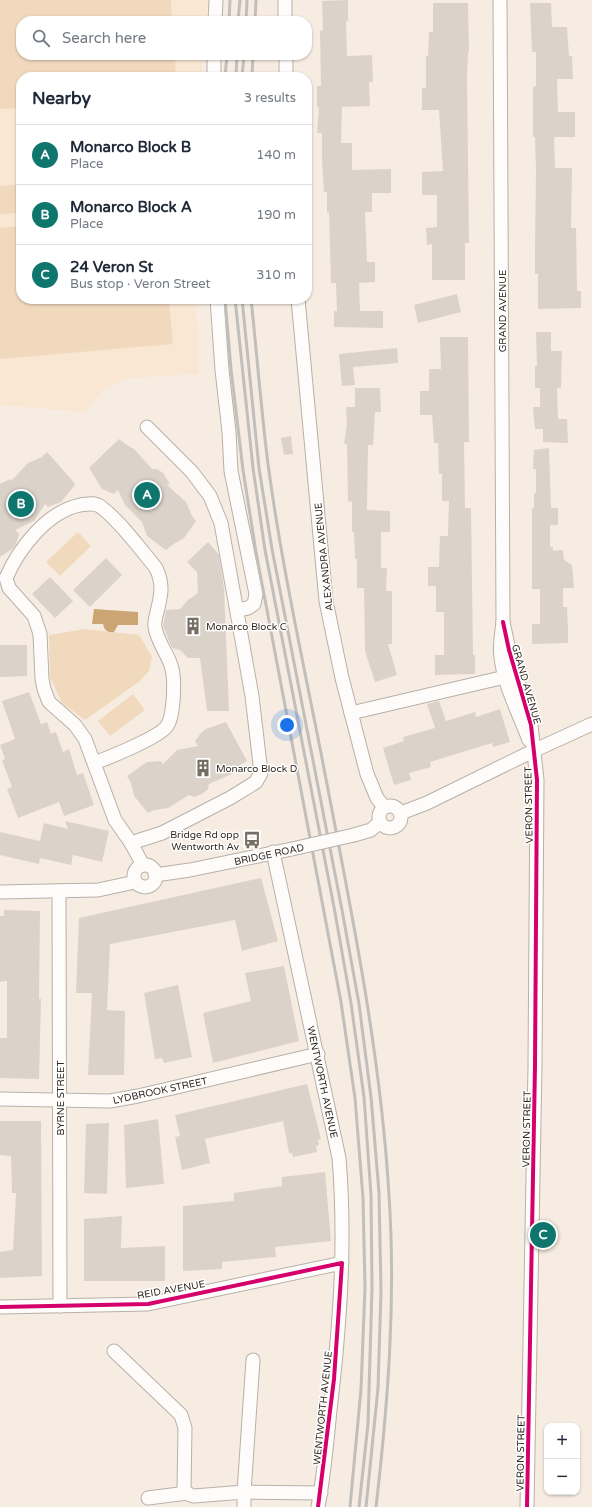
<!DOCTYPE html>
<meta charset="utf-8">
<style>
:root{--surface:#fff;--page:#f6f6f7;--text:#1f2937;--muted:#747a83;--line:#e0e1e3;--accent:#0f766e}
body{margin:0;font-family:"Varela Round",sans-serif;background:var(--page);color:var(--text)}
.controls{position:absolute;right:12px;bottom:12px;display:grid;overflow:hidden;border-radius:8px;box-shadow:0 1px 3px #0004}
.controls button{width:36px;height:36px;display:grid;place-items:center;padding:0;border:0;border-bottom:1px solid var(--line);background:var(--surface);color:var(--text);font:20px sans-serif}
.you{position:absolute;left:287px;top:725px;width:14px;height:14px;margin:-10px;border:3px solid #fff;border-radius:50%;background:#1a73e8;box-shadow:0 0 0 6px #1a73e833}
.badge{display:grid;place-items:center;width:26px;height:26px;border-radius:50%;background:var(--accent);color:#fff;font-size:13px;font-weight:700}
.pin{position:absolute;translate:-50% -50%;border:2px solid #fff;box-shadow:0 1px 4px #0006}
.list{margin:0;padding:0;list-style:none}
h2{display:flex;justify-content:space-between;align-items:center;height:52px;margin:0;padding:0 16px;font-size:17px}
h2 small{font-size:13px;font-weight:400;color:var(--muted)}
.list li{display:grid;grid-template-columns:26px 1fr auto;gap:12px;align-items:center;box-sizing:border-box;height:60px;padding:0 16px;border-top:1px solid var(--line)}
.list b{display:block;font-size:15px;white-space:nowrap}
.list p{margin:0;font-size:13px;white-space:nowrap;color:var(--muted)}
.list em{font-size:13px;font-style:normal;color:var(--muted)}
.icon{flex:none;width:22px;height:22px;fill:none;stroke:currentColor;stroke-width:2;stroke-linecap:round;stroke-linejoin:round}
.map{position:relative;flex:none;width:592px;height:1507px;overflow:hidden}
.search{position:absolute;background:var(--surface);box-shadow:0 1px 3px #0004;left:16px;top:16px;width:296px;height:44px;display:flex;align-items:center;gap:10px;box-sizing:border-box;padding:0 14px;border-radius:16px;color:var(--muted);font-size:15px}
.panel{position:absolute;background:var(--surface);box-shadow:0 1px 3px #0004;left:16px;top:72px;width:296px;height:232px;border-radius:16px}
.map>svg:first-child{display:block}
</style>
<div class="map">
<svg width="592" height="1507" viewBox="0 0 592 1507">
<rect width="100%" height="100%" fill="#f7ece1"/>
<path fill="#f9e7d4" d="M0 0H208L206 21H21V55H203L201 77H21V299H196L199 374 132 378 106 387 84 412 0 405Z"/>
<g fill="#f1d9bd">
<path d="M0 0H171L172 21H21V55H175L176 77H21V108L0 109Z"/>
<path d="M21 184V213L0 214V186Z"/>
<path d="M21 226V299H169L173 344 0 359V228Z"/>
<path d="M78 532 91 546 60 576 46 562Z"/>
<path d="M85 629 139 635 152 657 149 671 140 681 85 720 62 703 50 677 49 635Z"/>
<path d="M133 694 145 710 110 736 98 721Z"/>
</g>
<path fill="#cca574" d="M94 609 138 612V625H118L114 632C108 633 104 630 103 624H92Z"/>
<g fill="#dbd3ca">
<path d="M348 0V21H346L347 56 372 55 373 82H369L370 106 342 107 341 143H352V170L391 169V193H372V212H365L367 262H375V282L359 283 360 311H383V328L334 327V311H337L336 283H331L329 212 327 213V192H324L322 161V133H317L319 107H317V86H321L320 31 323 30 322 1Z"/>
<path d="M433 3H468L469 52H468L467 77 469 243H465V280H432V244L427 245 426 228 437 227V195H422V172L443 171 439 110H422V88H426V56H428L429 32H433Z"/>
<path d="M530 3H551L552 27H567L569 56H572L573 79H557L558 112H575V137H554L555 168H572L571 228H576L577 291H581V308L538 309V274H535V247L536 169 535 137H533V87L536 86V52H532Z"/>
<path d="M457 294 461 312 418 323 414 305Z"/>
<path d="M536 332H551V351H562L561 388H557L558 419H567L568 443 543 442V429H535L533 407H540V388H535V366H537Z"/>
<path d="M440 337H468L469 442H464L465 508H471L473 655H475V674L435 675V655H444V612H436V586H428V567H439L440 536H448L449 501H442V474H439L438 443H434L432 415H420V391H429V369H441Z"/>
<path d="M397 348 398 363 353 367 355 385 342 386 339 354Z"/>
<path d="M355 388H380L381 412H375L373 445H368L367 510 390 511V532H381V568H387L386 591H392V644H388L397 675 375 682 365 651 364 588H357V559H355L354 532H352V502L348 501 347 444H344L347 424 346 407H355Z"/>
<path d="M291 436 293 454 284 455 281 438Z"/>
<path d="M119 439 125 444 134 449 152 469H157L163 473 170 484 167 485 186 502 192 516 196 521 184 538 172 545 166 550 147 536 142 522 125 505 118 490 114 494 102 489 89 468Z"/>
<path d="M549 448 551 508H558V525H550V547H553V551L563 550 564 560 572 565 574 588H563V607H567L568 629V643L532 644V624H540V589H532V508H534V493H536V469H533L534 450Z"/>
<path d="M47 452 72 480 75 485 61 502 48 507 45 504 34 521 15 530 19 534 16 544 12 549 0 557V484L10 479 11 481 28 463 42 457Z"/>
<path d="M208 542 219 555 224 588 229 711H207L200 658H188L180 650 172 648 163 626 166 610 180 609 188 600 198 593 197 572 187 562Z"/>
<path d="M106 558 122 575 90 607 73 590Z"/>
<path d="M50 577 73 601 55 618 32 594Z"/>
<path d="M0 645H27V676L0 677Z"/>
<path d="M29 692 41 724 47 722 51 734 56 732 63 752 69 749 77 775 83 773 94 805 64 816 59 802 18 818 7 789 12 787 2 760 5 759 0 745 15 739 2 701Z"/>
<path d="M439 701 446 721 475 712 476 717 500 709 510 742 493 747 492 743 430 762 431 767 409 773 411 780 394 785 383 748 404 741 403 737 435 728 427 704Z"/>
<path d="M226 722 247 761 240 765 234 773 209 784 208 789 202 794 194 797 189 795 168 808 154 810 148 813 134 796 131 783 127 776 147 762 161 761 163 764 177 750 198 746 195 741 201 733 206 729Z"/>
<path d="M65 821 109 831 102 862 73 855 71 865 40 858 39 864 0 855V832L40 841 44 823 68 829Z"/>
<path d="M261 878 278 941 242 951 235 920 110 944 107 1010 125 1011 124 1075H88L92 993H76L79 918Z"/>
<path d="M4 910 40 911 39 999H41L39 1079 0 1078V1038H7V981L0 982V916H4Z"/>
<path d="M284 966 299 1041 213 1063 203 1013 251 1001 245 973Z"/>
<path d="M178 985 192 1057 164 1063 162 1058 155 1059 144 993Z"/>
<path d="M307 1084 321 1139 318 1140 319 1145 316 1146 317 1152 293 1157 292 1153H289L283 1121 205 1139 210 1163 182 1170 175 1137 180 1136 175 1115Z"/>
<path d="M158 1119 164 1184 126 1188 124 1125Z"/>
<path d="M0 1121H41L42 1276 0 1278V1252L13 1250 16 1193H12L11 1156 0 1155Z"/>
<path d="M109 1123 107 1194 84 1193 86 1124Z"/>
<path d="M325 1172 331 1241 275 1247 276 1257 222 1262V1269L183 1271V1206L234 1201V1193L282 1186V1177Z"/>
<path d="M122 1216 121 1248 165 1246V1281H84V1219Z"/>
</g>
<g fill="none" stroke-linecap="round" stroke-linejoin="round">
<g stroke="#b8b0a8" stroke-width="15">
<g id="minor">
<path d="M285 0V21"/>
<path d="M500 0 503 622C502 633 499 646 501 657 504 686 519 713 529 740"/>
<path d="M215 21 216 0"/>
<path d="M286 55V77"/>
<path d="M214 77V55"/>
<path d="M217 299 222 370 229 432 231 471 256 594 254 604 248 608 237 610"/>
<path d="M298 299 326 601 342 678 367 774 377 798 384 807"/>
<path d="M503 622 509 650 531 725 537 780 535 1066 527 1507"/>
<path d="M351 713 505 677"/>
<path d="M94 763C108 758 160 737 167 726 174 716 175 681 172 669 169 655 157 642 155 627 154 622 156 617 157 612 161 596 164 585 156 568 141 550 120 521 101 507 95 502 88 504 80 505 47 512 19 548 6 578L9 588 34 616 40 634 42 679 44 689 49 702 75 725 85 739 115 820 131 843 143 865"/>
<circle cx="390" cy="817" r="11"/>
<path d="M401 813 427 803 533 751 592 724"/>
<path d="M354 835 371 830 380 822"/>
<path d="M131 843 162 833 230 798 256 782 261 773 252 696 221 523 210 496 192 472 147 427"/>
<path d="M273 852 339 1158C346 1242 340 1326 330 1410 327 1442 324 1475 318 1507"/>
<circle cx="145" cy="876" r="11"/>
<path d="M155 875 190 870 292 849"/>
<path d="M59 891 60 1306"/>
<path d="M0 892 98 890 135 882"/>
<path d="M0 1099 110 1101 138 1096 318 1054"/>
<path d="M0 1307 148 1304 342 1263"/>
<path d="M114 1351 181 1415 185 1428 184 1490 190 1495 194 1496 244 1492V1507"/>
<path d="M253 1360 244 1492 321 1493"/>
<path d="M148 1498 187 1493"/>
</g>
</g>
<use href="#minor" stroke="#fefcfa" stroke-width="13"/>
<g stroke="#c1bfbc" stroke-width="3">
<path d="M229 21 230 0"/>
<path d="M238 21 240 0"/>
<path d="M246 21 247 0"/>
<path d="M255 21 256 0"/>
<path d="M225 77 227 55"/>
<path d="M236 77 237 55"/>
<path d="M242 77 244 55"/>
<path d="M252 77 253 55"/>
<path d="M225 299 231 369 243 470 256 552 341 1002 355 1098 363 1198 365 1287 361 1389 350 1507"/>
<path d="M235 299 253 468 265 550 334 907 351 1003 364 1097 371 1195 372 1289 368 1424 359 1507"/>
<path d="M242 299 259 468 272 549 342 910 359 1004 371 1097 379 1192 381 1291 378 1388 366 1507"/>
<path d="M251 299C257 354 261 409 268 464 281 561 302 657 321 753 349 900 380 1045 389 1195 396 1300 388 1403 376 1507"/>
</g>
<g stroke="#b8b0a8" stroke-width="15" stroke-linecap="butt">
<path id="minor-bridge" d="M292 849 354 835"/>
</g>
<use href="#minor-bridge" stroke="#fefcfa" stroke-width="13"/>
<g stroke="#fff" stroke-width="6">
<g id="cycleway">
<path d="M503 622 509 650 531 725 537 780 535 1066 527 1507"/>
<path d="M0 1307 148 1304 342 1263 334 1379 318 1507"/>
</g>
</g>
<use href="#cycleway" stroke="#d6006c" stroke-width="4"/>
</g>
<defs>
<g id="building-bare" transform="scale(1.38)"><path d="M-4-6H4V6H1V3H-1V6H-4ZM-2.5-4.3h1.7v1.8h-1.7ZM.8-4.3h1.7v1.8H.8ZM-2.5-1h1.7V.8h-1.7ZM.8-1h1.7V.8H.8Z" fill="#766d65" stroke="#fff" stroke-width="2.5" paint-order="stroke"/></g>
<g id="bus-bare" transform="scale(1.38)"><path d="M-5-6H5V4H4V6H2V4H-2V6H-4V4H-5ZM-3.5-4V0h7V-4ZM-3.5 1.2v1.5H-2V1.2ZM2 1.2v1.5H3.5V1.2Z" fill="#766d65" stroke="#fff" stroke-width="2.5" paint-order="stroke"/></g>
</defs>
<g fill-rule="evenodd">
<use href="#building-bare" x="193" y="626"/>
<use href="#building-bare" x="203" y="768"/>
<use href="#bus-bare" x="252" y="840"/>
</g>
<g text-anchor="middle" stroke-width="3" stroke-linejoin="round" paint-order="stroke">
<g font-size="10" fill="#302922" stroke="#fff">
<text transform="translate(502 311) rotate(-90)" y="4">GRAND AVENUE</text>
<text transform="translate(323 557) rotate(-96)" y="4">ALEXANDRA AVENUE</text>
<text transform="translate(527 684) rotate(74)" y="4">GRAND AVENUE</text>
<text transform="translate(528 805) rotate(-91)" y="4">VERON STREET</text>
<text transform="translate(269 854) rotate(-12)" y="4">BRIDGE ROAD</text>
<text transform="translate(323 1082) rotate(78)" y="4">WENTWORTH AVENUE</text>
<text transform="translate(160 1090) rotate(-12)" y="4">LYDBROOK STREET</text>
<text transform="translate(60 1098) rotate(-90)" y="4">BYRNE STREET</text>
<text transform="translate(526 1129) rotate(-89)" y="4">VERON STREET</text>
<text transform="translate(171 1289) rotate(-10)" y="4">REID AVENUE</text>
<text transform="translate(322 1408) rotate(-84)" y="4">WENTWORTH AVENUE</text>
<text transform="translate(520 1453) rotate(-89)" y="4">VERON STREET</text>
</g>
<g font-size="10" fill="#302922" stroke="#fff" text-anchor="start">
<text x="206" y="630">Monarco Block C</text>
<text x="216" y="772">Monarco Block D</text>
<text x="239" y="838" text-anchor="end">Bridge Rd opp<tspan x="239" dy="12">Wentworth Av</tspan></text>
</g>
</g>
</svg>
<div class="controls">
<button>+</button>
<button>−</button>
</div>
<div class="you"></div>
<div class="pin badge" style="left:147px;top:495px">A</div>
<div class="pin badge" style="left:21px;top:504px">B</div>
<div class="pin badge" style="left:543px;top:1235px">C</div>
<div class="search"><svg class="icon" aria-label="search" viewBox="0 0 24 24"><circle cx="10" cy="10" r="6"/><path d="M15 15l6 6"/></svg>Search here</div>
<section class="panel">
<h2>Nearby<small>3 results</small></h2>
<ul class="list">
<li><span class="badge">A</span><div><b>Monarco Block B</b><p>Place</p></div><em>140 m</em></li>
<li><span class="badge">B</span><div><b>Monarco Block A</b><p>Place</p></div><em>190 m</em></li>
<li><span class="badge">C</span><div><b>24 Veron St</b><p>Bus stop · Veron Street</p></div><em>310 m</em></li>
</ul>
</section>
</div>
